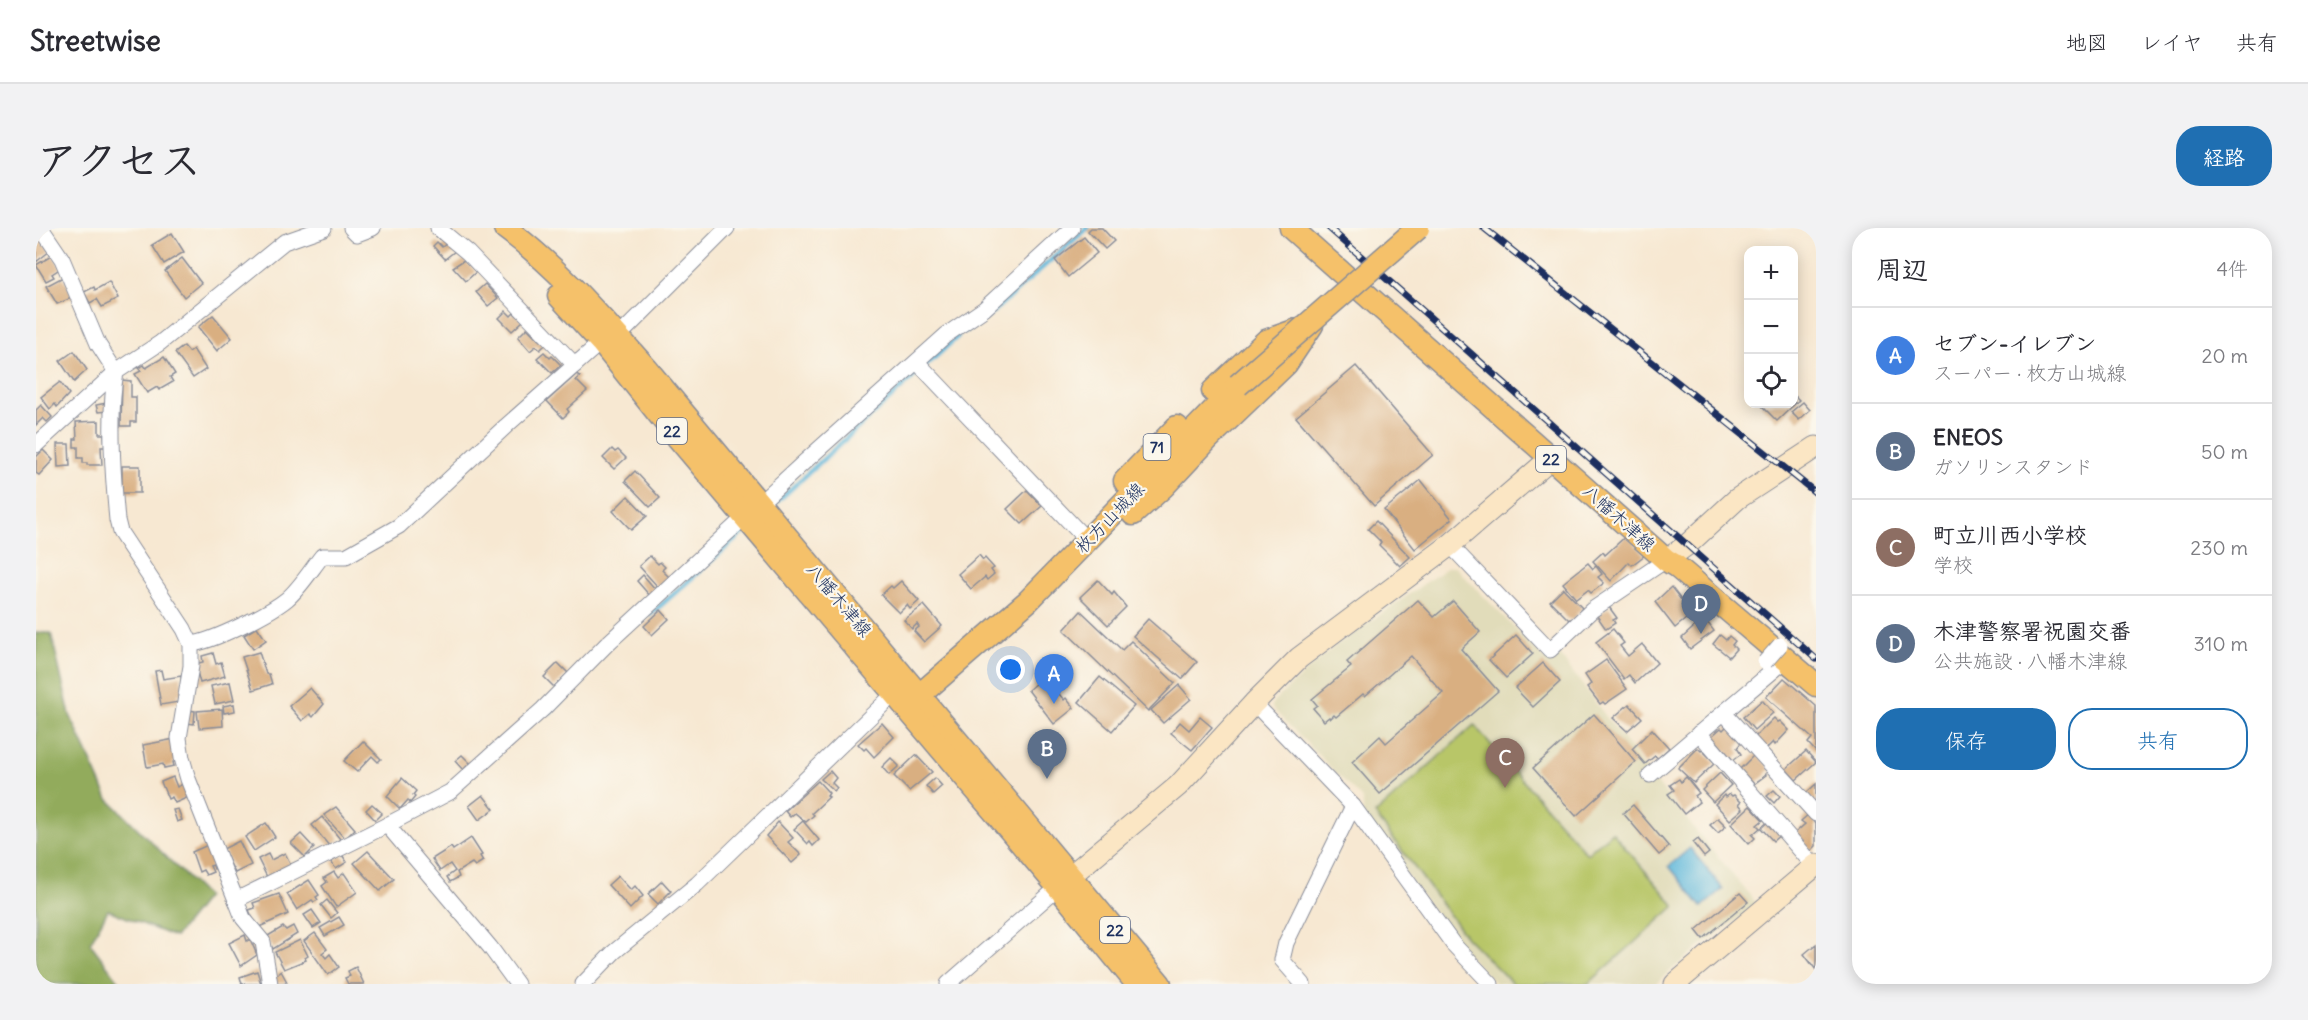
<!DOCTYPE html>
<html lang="ja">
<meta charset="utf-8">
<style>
:root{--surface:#fff;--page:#f2f2f3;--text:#2b2b33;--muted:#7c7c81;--line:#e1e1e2;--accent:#1f6fb2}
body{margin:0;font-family:Delius,"Klee One",sans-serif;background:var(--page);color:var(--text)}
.controls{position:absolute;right:18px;top:18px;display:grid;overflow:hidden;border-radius:12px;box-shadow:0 3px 15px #0003}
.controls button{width:54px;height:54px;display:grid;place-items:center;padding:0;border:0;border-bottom:2px solid var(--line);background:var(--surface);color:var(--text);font:30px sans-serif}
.you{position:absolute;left:975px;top:442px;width:21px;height:21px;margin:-15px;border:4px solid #fff;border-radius:50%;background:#1a73e8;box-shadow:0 0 0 9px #1a73e833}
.badge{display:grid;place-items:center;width:39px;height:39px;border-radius:50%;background:var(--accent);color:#fff;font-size:20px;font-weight:700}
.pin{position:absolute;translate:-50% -50px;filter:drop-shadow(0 2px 3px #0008)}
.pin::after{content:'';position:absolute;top:32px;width:21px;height:18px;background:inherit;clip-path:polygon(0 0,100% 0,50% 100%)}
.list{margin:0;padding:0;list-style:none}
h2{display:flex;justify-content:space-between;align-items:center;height:78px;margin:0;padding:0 24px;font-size:26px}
h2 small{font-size:20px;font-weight:400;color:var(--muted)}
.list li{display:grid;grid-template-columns:39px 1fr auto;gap:18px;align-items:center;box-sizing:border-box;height:96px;padding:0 24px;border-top:2px solid var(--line)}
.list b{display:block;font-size:22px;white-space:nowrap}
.list p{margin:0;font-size:20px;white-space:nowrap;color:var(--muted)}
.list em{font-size:20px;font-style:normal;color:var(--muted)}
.actions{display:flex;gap:12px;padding:18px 24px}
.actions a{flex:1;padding:14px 0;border:2px solid var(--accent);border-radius:24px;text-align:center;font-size:21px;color:var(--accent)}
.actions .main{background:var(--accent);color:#fff}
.icon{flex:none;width:33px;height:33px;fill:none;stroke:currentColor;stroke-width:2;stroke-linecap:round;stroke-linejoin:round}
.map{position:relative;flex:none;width:1780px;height:756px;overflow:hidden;border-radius:24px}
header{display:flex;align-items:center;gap:36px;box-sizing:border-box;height:84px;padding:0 30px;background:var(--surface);border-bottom:2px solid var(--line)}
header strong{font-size:28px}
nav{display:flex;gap:33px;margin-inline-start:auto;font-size:21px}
.intro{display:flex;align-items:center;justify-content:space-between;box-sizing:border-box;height:144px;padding:0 36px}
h1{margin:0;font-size:42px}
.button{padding:15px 27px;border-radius:24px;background:var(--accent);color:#fff;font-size:21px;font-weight:700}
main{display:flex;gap:36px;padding:0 36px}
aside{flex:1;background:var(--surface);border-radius:24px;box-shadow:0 3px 15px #0003}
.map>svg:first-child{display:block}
</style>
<header>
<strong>Streetwise</strong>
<nav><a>地図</a><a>レイヤ</a><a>共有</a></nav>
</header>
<div class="intro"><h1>アクセス</h1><a class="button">経路</a></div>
<main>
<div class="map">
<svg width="1780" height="756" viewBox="0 0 1780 756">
<rect width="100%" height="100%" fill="#fbf7ec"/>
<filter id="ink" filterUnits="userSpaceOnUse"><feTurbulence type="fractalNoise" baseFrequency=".0167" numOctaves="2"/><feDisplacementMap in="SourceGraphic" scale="12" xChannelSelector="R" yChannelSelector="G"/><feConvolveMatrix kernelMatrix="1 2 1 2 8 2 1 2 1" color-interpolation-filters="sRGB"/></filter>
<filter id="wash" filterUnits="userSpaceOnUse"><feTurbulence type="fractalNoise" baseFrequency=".008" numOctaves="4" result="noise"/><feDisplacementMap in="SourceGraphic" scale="24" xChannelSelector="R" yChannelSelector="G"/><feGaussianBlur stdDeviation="1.35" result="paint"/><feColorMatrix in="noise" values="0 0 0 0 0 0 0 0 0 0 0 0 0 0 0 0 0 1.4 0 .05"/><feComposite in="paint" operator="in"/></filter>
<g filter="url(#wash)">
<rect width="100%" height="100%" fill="#f7e8d2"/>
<path fill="#e1dcba" d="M1412 339H1419L1509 431 1520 422 1614 547 1721 676 1652 728 1619 756H1460L1421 716 1327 587V572L1236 480V475L1278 436 1302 416Z"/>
<path fill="#b8c668" stroke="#6a7a63" stroke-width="1.5" d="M1438 497 1551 626 1576 604 1639 678 1552 756H1477L1430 709 1339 586Z"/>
<path fill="#92ab5c" stroke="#566d5d" stroke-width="1.5" d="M0 405H15L34 487 72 571 171 669 139 709 72 682 54 715 85 756H0Z"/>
<path fill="#5db7db" stroke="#3c739c" stroke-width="1.5" d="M1654 620 1687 661 1666 679 1633 638Z"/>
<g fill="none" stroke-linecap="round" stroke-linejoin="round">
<g stroke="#5db7db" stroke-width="4.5">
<path d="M929 103 952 88 1051 0"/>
<path d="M734 280 922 108"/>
<path d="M615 386 710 302"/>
<path d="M514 484 536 462"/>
</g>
</g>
<g id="blocks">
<g fill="#d9af81">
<path d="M1055 0H1066L1078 13 1069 21 1052 3Z"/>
<path d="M136 5 148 24 128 36 116 17Z"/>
<path d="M0 6 14 23 0 34Z"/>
<path d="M1048 9 1061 25 1032 49 1019 32Z"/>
<path d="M401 14 406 19 411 15 419 23 409 31 397 18Z"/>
<path d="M17 27 25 40 16 46 18 49 10 53 0 37Z"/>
<path d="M146 30 165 55 148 69 129 43Z"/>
<path d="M428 32 440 44 430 53 417 39Z"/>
<path d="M27 49 38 69 21 76 10 58Z"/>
<path d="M73 54 82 71 66 79 61 71 54 75 48 64 58 59 59 62Z"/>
<path d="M449 56 462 70 452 78 440 64Z"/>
<path d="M470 83 475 88 478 85 487 93 476 103 463 90Z"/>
<path d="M177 87 196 110 181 123 162 99Z"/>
<path d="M491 100 504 113 506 112 510 116 504 122 500 118 494 123 482 109Z"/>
<path d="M148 118 153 124 157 121 170 141 157 150 139 125Z"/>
<path d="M38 123 51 142 38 154 24 133Z"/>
<path d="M508 124 514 130 516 128 525 137 516 145 501 130Z"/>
<path d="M128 129 139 146 134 149 137 154 123 162 121 159 111 165 99 146 105 143 102 140 108 137 110 140Z"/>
<path d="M1320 138 1397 227 1338 278 1260 189Z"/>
<path d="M541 146 544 149 540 152 551 163 531 181 533 184 527 190 511 173Z"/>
<path d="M86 152 95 153V169H100V194H95V198H85Z"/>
<path d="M24 154 33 166 21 179 19 176 14 181 5 169Z"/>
<path d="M1758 167 1763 172 1741 193 1724 176H1758Z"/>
<path d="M1767 174 1774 182 1763 192 1755 184Z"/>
<path d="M71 175 72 183 62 184 60 177Z"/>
<path d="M5 177 16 189 11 194 7 190 0 197V182Z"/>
<path d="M63 193V206H68L69 219H65L66 237H51V235H47V230H42V219H38V211H41L40 194Z"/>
<path d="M21 216H33L34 238 22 239Z"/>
<path d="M576 221 579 224 582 222 590 230 578 241 567 230Z"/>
<path d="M7 222 17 232 3 247 0 245V229Z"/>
<rect x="86" y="238" width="18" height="27"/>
<path d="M599 243 624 270 614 279 589 253Z"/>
<path d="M1385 252 1416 291 1379 321 1348 282Z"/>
<path d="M991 262 1006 278 986 296 971 281Z"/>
<path d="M592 268 611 288 595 302 577 283Z"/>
<path d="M1340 293 1374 329 1364 338 1343 317 1345 314 1332 301Z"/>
<path d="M1591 307 1609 327 1596 337 1593 334 1575 353 1557 333 1567 324 1569 327Z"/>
<path d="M943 327 947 332 949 330 958 340 955 342 958 346 951 352 949 349 935 361 922 346Z"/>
<path d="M614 328 622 336 624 334 629 339 626 342 633 349 622 359 603 338Z"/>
<path d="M1552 335 1557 341 1560 338 1566 346 1562 349 1568 355 1555 365 1552 362 1540 371 1527 355Z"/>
<path d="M607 347 620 362 614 368 601 353Z"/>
<path d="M1062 352 1076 367 1078 364 1090 379 1072 397 1044 369Z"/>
<path d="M865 353 883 373 874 381 871 377 863 385 845 367 855 358 857 360Z"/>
<path d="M1635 359 1656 386 1639 400 1619 374Z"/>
<path d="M1527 360 1546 380 1536 392 1534 391 1533 392 1514 373Z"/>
<path d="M1382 372 1398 389 1417 373 1444 404 1425 421 1462 463 1344 566 1316 534 1344 508 1350 515 1407 465 1375 428 1329 468 1327 466 1300 489 1298 487 1294 491 1293 489 1288 493 1277 480 1281 477 1276 471 1315 439 1311 434Z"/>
<path d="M888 377 906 398 888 414 878 403 883 399 881 396 876 401 868 392Z"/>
<path d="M1573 379 1581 390 1577 392 1579 395 1570 401 1561 388Z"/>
<path d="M625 382 633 391 616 407 608 398Z"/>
<path d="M1045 383 1086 422 1095 413 1139 455 1112 483 1028 402Z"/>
<path d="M1668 390 1678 403 1654 421 1646 410Z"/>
<path d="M1112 391 1161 434 1146 451 1097 408Z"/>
<path d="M221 399 230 412 217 421 208 407Z"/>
<path d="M1577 401 1588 415 1584 418 1592 428 1606 416 1621 435 1599 455 1593 447 1588 451 1560 414Z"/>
<path d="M1480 407 1497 426 1470 450 1453 432Z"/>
<path d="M1684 407 1690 412 1693 408 1699 413 1696 417 1700 421 1693 429 1677 416Z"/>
<path d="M223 424 230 446H233L236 456 217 462 206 429Z"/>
<path d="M177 425 180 436 185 434 189 448 164 455 159 436 167 434 166 428Z"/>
<path d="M1570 432 1591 461 1569 476 1567 474 1564 476 1551 459 1555 456 1549 447Z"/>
<path d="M522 435 532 445 518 459 508 449Z"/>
<path d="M1507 435 1524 454 1497 479 1479 460Z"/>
<path d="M125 442 127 451 145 448 147 466H142L143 474 125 477 119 443Z"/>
<path d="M1008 448 1028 472 1030 470 1038 480 1018 496 992 462Z"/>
<path d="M1064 449 1098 478 1076 503 1043 474Z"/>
<path d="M1748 450 1780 478V524L1772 515 1776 510 1730 469Z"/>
<path d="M194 454 198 472 179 476 175 458Z"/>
<path d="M1143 457 1155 471 1127 495 1115 482Z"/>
<path d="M274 460 288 476 277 489 274 486 266 493 253 478Z"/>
<path d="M1726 472 1737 485 1718 502 1707 489Z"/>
<path d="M198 476 199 483 188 485 187 478Z"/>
<path d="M1593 476 1606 490 1591 503 1577 490Z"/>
<path d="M186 481 187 498 163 500 161 483Z"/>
<path d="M152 482 159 483 158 496 151 495Z"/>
<path d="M1558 486 1600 534 1540 588 1497 540Z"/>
<path d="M1164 489 1176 499 1156 522 1135 505 1144 494 1153 502Z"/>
<path d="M1738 490 1742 494 1744 493 1753 502 1739 517 1737 514 1730 521 1719 509Z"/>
<path d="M846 495 858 509 838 529 830 520 828 522 822 516Z"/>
<path d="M1693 496 1707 512 1701 520 1705 526 1697 532 1676 508 1685 500 1687 502Z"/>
<path d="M1616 501 1633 520 1622 530 1619 528 1609 536 1596 521Z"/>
<path d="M139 511 143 533 137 534 138 538 128 540 127 536 111 539 107 517Z"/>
<path d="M327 513 345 531 342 534 336 528 321 544 308 533Z"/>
<path d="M1662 520 1665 523 1666 522 1679 535 1658 555 1642 540Z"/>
<path d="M1770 523 1780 534 1760 552 1750 541Z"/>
<path d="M1720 525 1734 541 1729 546 1730 547 1718 556 1704 541Z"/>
<path d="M426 527 434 535 427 542 419 533Z"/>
<path d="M880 527 896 544 873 563 858 548Z"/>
<path d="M855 530 863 538 853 547 846 539Z"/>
<path d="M794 543 800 550 796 555 801 560 798 563 785 551Z"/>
<path d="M1684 545 1695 557 1677 574 1666 562Z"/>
<path d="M137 549 141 559 149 555 155 568 139 575 136 569 132 571 125 554Z"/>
<path d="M1650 549 1663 565 1659 568 1663 574 1648 586 1632 566 1638 562 1634 557 1643 551 1645 554Z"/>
<path d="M366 550 380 563 377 567 379 569 374 575 372 572 364 581 351 568Z"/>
<path d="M899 550 906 558 897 566 890 558Z"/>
<path d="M782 553 793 565 791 568 793 569 776 585 778 587 770 594 759 585 754 589 749 583Z"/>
<path d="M1780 556V575L1770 565Z"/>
<path d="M1738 562 1744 568 1738 575 1731 568Z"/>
<path d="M1694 566 1696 568 1698 567 1705 574 1703 576 1707 581 1694 592 1679 576 1688 567 1690 569Z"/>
<path d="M447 567 458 581 443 592 433 578Z"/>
<path d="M336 576 346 585 339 592 330 582Z"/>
<path d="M1597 577 1633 619 1623 627 1587 585Z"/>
<path d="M1714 578 1727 592 1721 597 1724 600 1716 607 1719 610 1713 616 1695 596Z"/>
<path d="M300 579 319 601 309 611 288 587Z"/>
<path d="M142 581 146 592 141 594 137 582Z"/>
<path d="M1773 586 1780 594V618L1775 623 1759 605 1769 596 1765 593Z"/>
<path d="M286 589 304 611 294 619 276 597Z"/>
<path d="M1682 590 1690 598 1682 605 1674 597Z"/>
<path d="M1734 592 1746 605 1737 613 1725 600Z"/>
<path d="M767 593 783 612 777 618 774 614 772 616 758 601Z"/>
<path d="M742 594 757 610 752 614 765 627 756 635 730 608Z"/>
<path d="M230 595 239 609 218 623 209 609Z"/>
<path d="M265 606 278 620 269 629 255 615Z"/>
<path d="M435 610 446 627 444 628 447 633 439 638 436 635 421 644 423 649 414 654 411 649 419 643 414 636 404 643 396 631 415 619 417 622Z"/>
<path d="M1662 611 1673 625 1668 629 1657 615Z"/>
<path d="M203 613 215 637 199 645 187 621Z"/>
<path d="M174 616 183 639 178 641 177 637 174 638 177 644 170 647 167 642 163 644 156 624Z"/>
<path d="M332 623 358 651 344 663 318 635Z"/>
<path d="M249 625 255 637 231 649 222 631 232 626 235 632Z"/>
<path d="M306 627 311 634 300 641 295 634Z"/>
<path d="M298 644 302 650 308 645 321 664 300 679 286 658 291 654 288 650Z"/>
<path d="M582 648 595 662 599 658 607 668 594 681 572 657Z"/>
<path d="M273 652 283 667 280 669 282 672 278 674 276 672 261 682 251 666Z"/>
<path d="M626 653 635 663 622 676 612 666Z"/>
<path d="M1704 665 1712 674 1667 711 1660 702Z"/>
<path d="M243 666 252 686 221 700 213 682 219 680 217 675Z"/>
<path d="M291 672 301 685 295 690 285 677Z"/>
<path d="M276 682 285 695 277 700 268 687Z"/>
<path d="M303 689 308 697 289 708 284 700Z"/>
<path d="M257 698 261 706 237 721 230 709 247 699 250 702Z"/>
<path d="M279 705 291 721 286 725 290 730 294 726 303 739 292 747 268 713Z"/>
<path d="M209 707 211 713 214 711 221 727 205 738 193 715Z"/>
<path d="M264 712 272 728 269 730 270 732 248 741 239 724Z"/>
<path d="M1780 716V742L1768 726Z"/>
<path d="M320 739 328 756H312L309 750 314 748 312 743Z"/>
<path d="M221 743 225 756H206L204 749Z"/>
<path d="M245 743 251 754 239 756 238 748Z"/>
</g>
</g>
</g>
<g filter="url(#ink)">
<use href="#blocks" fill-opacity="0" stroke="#898c98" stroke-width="1.5"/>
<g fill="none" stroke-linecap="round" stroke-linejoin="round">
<g stroke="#898c98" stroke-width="17">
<g id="street">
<path d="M5 0 26 31 62 116 80 144 124 115 248 14 288 0"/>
<path d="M315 0 321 6 337 0"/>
<path d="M402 0 432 25 539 137"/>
<path d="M582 109 691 0"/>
<path d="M881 134 1043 304"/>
<path d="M80 144C72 186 77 249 81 292L84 304 148 401 155 416V438L143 510 146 530 152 551 200 672"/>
<path d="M0 217 80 144"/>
<path d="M1414 317 1514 422 1556 382 1630 332"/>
<path d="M155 416C176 414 234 385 251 371 264 360 275 342 286 328H310L363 298 470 198 565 114"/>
<path d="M1218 475 1317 578 1417 716 1455 756"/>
<path d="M1688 485 1780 586"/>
<path d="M1663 505 1779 639"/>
<path d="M1614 547 1751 431"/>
<path d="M351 597 414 564 507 481 571 416 765 237 910 107 948 81 1036 0"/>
<path d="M234 756 227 714 207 690 200 672 351 597 454 719 481 756"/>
<path d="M547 756 578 724 661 656 865 459"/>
<path d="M912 756 1029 653"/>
<path d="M1267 756 1246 732 1250 715 1317 578"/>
</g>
</g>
<g stroke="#898c98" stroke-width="23">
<g id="secondary">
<path d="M1630 332 1651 317 1701 271 1780 219"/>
<path d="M1033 649 1142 558 1218 475 1263 430 1414 317 1515 230"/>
<path d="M1639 756 1780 637"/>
</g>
</g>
<g stroke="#898c98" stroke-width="25">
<g id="primary">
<path d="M469 0C522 39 566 91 610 140L1124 756"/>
<path d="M1255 0 1630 332 1640 338 1780 457"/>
<path d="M523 68 565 114 637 204 1022 659 1101 756"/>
<path d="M1177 163 1230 113 1269 99"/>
<path d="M1089 253 1141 199"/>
<path d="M1097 286 1128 258 1173 210 1250 136 1276 97"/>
<path d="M872 477 992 373 1202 157"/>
</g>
</g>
<use href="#street" stroke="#fff" stroke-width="15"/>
<use href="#secondary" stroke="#fbe6c4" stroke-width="21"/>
<use href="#primary" stroke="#f5c16b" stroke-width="22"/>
<g stroke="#1b2f5e" stroke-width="7">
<g id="rail">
<path d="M1293 0 1780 431"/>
<path d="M1448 0 1780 265"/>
</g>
</g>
<use href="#rail" stroke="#fbf7ec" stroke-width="4.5" stroke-dasharray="14" stroke-linecap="butt"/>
<g stroke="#898c98" stroke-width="17" stroke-linecap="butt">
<path id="street-bridge" d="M1729 434 1744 417"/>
</g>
<g stroke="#898c98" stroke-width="25" stroke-linecap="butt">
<path id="primary-bridge" d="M1202 157 1382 0"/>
</g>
<use href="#street-bridge" stroke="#fff" stroke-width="15"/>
<use href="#primary-bridge" stroke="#f5c16b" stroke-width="22"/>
</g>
</g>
<g text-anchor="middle" stroke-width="4.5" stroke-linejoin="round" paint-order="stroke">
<g fill="#fbf7ec" stroke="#5e6b89" stroke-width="1.5">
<rect x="621" y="190" width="30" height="26" rx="4.5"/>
<rect x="1107.5" y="206" width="27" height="26" rx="4.5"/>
<rect x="1500" y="218" width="30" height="26" rx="4.5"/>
<rect x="1064" y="689" width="30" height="26" rx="4.5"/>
</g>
<g font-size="16" font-weight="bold" fill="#1b2f5e">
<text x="636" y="209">22</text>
<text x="1121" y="225">71</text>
<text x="1515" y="237">22</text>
<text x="1079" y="708">22</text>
</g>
<g font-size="18" fill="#1b2f5e" stroke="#fbf7ec">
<text transform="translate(1074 290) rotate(-46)" y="6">枚方山城線</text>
<text transform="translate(1583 290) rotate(42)" y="6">八幡木津線</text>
<text transform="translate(803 372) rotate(50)" y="6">八幡木津線</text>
</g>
</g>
</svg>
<div class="controls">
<button>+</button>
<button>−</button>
<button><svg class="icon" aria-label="locate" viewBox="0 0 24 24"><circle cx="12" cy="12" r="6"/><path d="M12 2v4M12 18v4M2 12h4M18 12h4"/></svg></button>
</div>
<div class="you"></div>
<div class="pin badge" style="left:1018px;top:476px;background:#3f7fe0">A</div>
<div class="pin badge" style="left:1011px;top:551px;background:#5c6f8a">B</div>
<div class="pin badge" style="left:1469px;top:560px;background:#8d6e63">C</div>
<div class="pin badge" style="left:1665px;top:406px;background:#5c6f8a">D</div>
</div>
<aside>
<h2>周辺<small>4件</small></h2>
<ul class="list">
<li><span class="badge" style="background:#3f7fe0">A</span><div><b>セブン-イレブン</b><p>スーパー · 枚方山城線</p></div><em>20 m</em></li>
<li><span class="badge" style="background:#5c6f8a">B</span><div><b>ENEOS</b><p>ガソリンスタンド</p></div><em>50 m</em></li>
<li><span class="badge" style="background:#8d6e63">C</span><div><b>町立川西小学校</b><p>学校</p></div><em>230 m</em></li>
<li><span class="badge" style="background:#5c6f8a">D</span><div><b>木津警察署祝園交番</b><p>公共施設 · 八幡木津線</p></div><em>310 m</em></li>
</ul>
<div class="actions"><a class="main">保存</a><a>共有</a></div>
</aside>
</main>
